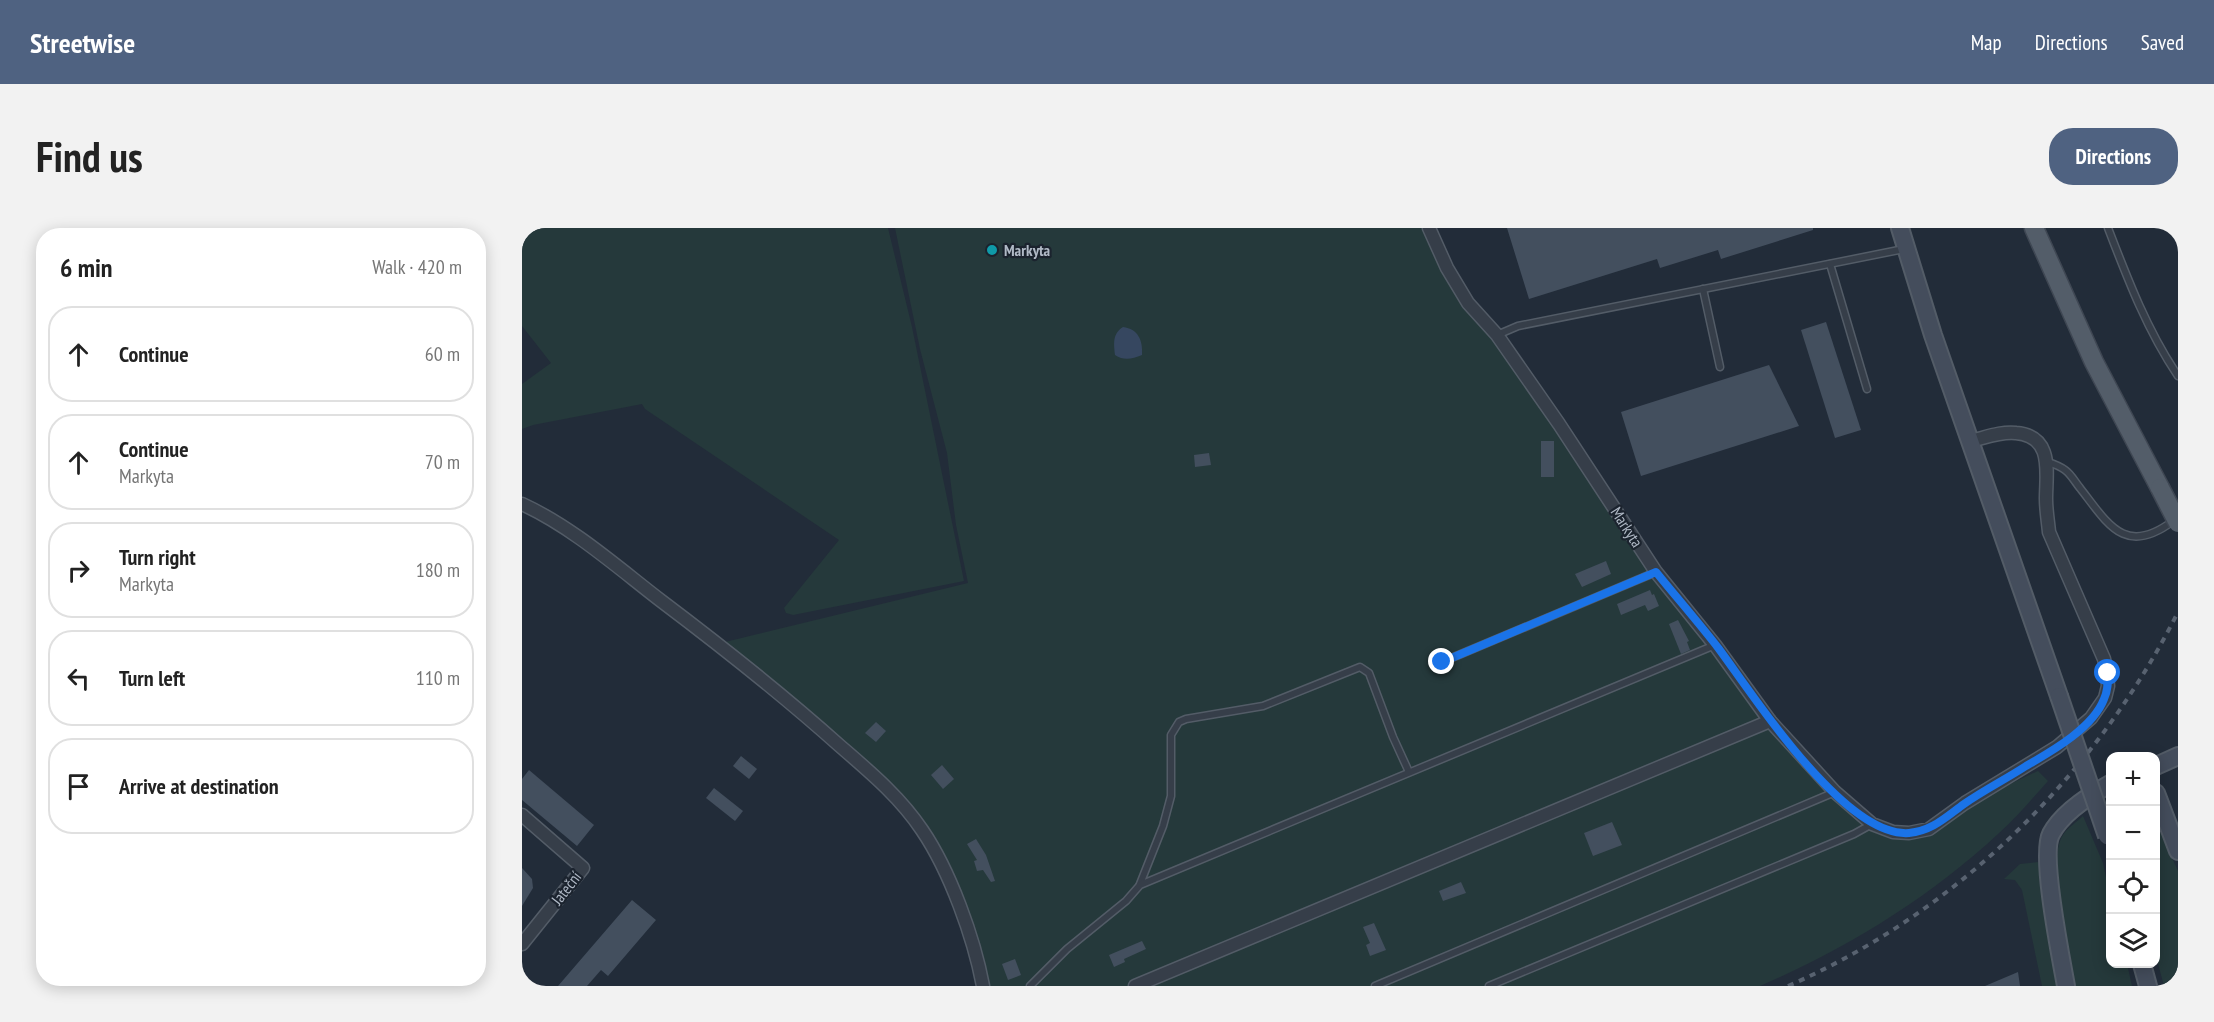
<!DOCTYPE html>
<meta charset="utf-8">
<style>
:root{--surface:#fff;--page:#f2f2f2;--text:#222;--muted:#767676;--line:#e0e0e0;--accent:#4f6281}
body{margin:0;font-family:"PT Sans Narrow",sans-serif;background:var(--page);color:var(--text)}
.controls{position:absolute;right:18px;bottom:18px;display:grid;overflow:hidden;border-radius:12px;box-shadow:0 3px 15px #0003}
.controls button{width:54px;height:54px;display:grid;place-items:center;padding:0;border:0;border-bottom:2px solid var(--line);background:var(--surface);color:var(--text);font:30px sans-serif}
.stop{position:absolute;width:18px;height:18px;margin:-14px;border:4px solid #1a73e8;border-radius:50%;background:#fff}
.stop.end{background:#1a73e8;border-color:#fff;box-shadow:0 2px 6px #0008}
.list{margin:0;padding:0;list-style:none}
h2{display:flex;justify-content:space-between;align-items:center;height:78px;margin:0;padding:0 24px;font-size:26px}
h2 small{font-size:20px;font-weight:400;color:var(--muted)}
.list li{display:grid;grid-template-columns:39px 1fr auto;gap:18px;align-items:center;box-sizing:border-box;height:96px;margin:0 12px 12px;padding:0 12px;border:2px solid var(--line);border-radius:24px}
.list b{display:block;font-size:22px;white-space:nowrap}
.list p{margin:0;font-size:20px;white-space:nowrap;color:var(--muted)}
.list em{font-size:20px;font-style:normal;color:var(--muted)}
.icon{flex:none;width:33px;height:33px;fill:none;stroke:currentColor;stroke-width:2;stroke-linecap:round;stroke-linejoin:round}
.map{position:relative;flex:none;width:1656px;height:758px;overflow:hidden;border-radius:24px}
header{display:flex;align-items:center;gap:36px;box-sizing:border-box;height:84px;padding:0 30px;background:var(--accent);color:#fff}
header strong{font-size:28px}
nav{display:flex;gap:33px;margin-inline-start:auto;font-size:21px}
.intro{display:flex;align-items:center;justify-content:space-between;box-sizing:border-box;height:144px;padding:0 36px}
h1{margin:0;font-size:42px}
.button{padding:15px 27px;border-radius:24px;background:var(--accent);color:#fff;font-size:21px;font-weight:700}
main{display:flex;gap:36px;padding:0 36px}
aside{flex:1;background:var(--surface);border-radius:24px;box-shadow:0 3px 15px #0003}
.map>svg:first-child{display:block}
</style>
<header>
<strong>Streetwise</strong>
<nav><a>Map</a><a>Directions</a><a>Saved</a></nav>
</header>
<div class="intro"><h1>Find us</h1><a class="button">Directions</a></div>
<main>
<aside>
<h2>6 min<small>Walk · 420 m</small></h2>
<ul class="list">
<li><svg class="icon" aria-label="ahead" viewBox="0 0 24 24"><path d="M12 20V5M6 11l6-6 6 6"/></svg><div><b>Continue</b></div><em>60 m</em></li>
<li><svg class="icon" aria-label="ahead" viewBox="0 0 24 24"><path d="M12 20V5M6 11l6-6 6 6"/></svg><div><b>Continue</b><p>Markyta</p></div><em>70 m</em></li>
<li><svg class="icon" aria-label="right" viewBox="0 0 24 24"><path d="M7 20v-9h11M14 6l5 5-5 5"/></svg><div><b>Turn right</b><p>Markyta</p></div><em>180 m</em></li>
<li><svg class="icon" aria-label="left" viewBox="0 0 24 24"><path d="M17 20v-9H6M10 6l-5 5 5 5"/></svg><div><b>Turn left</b></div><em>110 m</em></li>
<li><svg class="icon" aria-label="arrive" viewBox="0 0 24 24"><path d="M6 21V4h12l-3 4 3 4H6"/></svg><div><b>Arrive at destination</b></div></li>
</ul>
</aside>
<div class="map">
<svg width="1656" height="758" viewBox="0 0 1656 758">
<rect width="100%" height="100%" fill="#222c39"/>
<g fill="#25393b">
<path d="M0 0H366L390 99 442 353 271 387 264 385 262 380 317 312 123 181 120 176 11 197 0 201V156L29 135 0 98Z"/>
<path d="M373 0H907L914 17 1134 344 1339 595 1368 611 1395 608 1427 594 1469 565 1516 543 1526 553C1510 571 1494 590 1476 606 1406 671 1325 720 1238 758H461L425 646 379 574 195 416 446 355 434 297 425 225 398 121Z"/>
<path d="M1561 588 1581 635 1588 668V736H1605L1610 758H1552C1546 724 1523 635 1541 607 1545 600 1555 594 1561 588Z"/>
<path d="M1634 595 1656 643V758H1642L1634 728Z"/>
<path d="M1516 634 1538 758H1520L1500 662 1493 652 1482 651 1498 636Z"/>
</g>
<path fill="#364760" d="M601 99C616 101 621 112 620 127 610 131 602 133 593 127 592 116 590 106 601 99Z"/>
<g fill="#434f5e">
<path d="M985 0H1291V2L1199 31 1196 22 1138 40 1135 31 1007 71Z"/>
<path d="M1304 94 1339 202 1313 210 1279 102Z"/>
<path d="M1247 137 1277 198 1119 248 1099 184Z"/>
<rect x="1019" y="213" width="13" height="36"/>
<path d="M687 225 689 237 673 239 672 227Z"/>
<path d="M1084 333 1089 346 1060 359 1053 346Z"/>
<path d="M1128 362 1130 367 1132 366 1137 378 1126 383 1123 377 1099 387 1095 376Z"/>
<path d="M1156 392 1167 413 1165 414 1168 422 1159 426 1147 396Z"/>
<path d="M354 494 364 503 354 514 343 505Z"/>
<path d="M219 528 235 541 227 551 211 538Z"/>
<path d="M420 537 432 551 421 561 409 547Z"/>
<path d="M7 542 72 597 55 618 0 572V551Z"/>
<path d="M192 560 221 583 213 593 184 570Z"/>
<path d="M1090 594 1100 617 1071 628 1062 605Z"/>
<path d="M454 611 464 627 473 653 469 654 461 642 455 643 452 633 455 632 445 616Z"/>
<path d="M0 640 10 651 11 660 0 678Z"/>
<path d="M939 654 944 665 921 673 917 663Z"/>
<path d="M110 672 134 692 86 748 79 742 65 758H36Z"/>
<path d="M852 695 864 722 848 728 844 717 848 715 841 699Z"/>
<path d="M620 713 624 721 602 731 603 734 592 739 587 727Z"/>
<path d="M493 731 499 747 486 752 480 736Z"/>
<path d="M1496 744 1498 758H1463Z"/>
</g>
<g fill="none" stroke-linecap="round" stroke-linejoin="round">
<g stroke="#535c67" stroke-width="9">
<g id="lane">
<path d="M1586 0C1606 52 1625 102 1656 148"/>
<path d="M1308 36 1345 161"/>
<path d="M1181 61 1198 139"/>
<path d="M975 107 996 98 1382 21"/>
<path d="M1526 234C1532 236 1538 238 1543 242 1549 246 1553 254 1558 260 1586 296 1603 329 1651 293"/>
<path d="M920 434 1134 344"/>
<path d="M618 656 641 598 649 568V507L657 494 664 491 741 478 838 439 847 445 871 509 887 544"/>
<path d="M508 758 545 721 604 673 618 657 1193 417"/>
<path d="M853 758 1313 564"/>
<path d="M967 758 1332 606 1350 596"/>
</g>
</g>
<g stroke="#535c67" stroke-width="15">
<g id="street">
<path d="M907 0 925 40 946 75 975 107 1037 196 1134 344 1193 417 1248 493 1313 564 1350 596 1371 604 1387 605 1407 601 1443 575 1535 519 1569 490 1583 470 1586 458 1585 445 1582 431 1527 304C1526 293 1524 282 1524 271 1524 245 1532 208 1494 205 1479 203 1462 210 1448 213"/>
<path d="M0 276C50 299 94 338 138 372 199 418 260 466 318 518 348 544 378 569 400 602 428 643 452 710 461 758"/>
<path d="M0 587 61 640 0 716"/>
<path d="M613 758 1248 493"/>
</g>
</g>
<g stroke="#535c67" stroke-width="20">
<g id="secondary">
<path d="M1378 0 1411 107 1537 468"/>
<path d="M1634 538 1656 528"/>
<path d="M1634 565 1656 623"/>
<path d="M1620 736 1626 758"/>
<path d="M1544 758C1539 730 1518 627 1529 606 1540 585 1568 567 1588 556"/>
</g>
</g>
<g stroke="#3f4753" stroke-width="21">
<path id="primary" d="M1512 0 1572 134 1638 260"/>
</g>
<use href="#lane" stroke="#363e49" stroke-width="6"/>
<use href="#street" stroke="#363e49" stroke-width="12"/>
<use href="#secondary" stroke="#444d5c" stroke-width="16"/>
<use href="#primary" stroke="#535d69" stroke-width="18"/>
<path stroke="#586270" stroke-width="4" stroke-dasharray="6 6" stroke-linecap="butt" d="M1266 758C1434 685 1574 547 1656 384"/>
<g stroke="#535c67" stroke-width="20" stroke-linecap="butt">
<path id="secondary-bridge" d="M1537 468 1585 608"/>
</g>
<g stroke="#3f4753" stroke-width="21" stroke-linecap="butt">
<path id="primary-bridge" d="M1638 260 1656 295"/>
</g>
<use href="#secondary-bridge" stroke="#444d5c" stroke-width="16"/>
<use href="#primary-bridge" stroke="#535d69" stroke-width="18"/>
</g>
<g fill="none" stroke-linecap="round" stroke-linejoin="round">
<path stroke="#1a73e8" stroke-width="8" d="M920 434 1134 344C1155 370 1177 395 1197 421 1232 468 1323 610 1387 605 1410 603 1424 589 1442 576 1462 562 1484 551 1504 538 1530 523 1571 500 1582 471 1586 463 1586 454 1586 445"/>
</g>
<circle fill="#0f9aa8" stroke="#1b232e" stroke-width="2" cx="470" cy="22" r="6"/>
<g text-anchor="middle" stroke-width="4.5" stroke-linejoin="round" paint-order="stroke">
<g font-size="16" font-weight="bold" fill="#b0b9c6" stroke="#1b232e" text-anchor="start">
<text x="482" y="28">Markyta</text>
</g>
<g font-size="16" fill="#b0b9c6" stroke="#1b232e">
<text transform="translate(1105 299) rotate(57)" y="6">Markyta</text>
<text transform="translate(44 660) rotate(-52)" y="6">Jateční</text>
</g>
</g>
</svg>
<div class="controls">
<button>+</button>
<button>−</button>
<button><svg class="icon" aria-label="locate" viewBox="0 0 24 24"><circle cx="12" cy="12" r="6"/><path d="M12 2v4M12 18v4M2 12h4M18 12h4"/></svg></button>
<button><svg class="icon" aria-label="layers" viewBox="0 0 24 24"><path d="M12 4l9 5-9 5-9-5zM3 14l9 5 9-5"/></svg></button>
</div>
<div class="stop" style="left:1586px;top:445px"></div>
<div class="stop end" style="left:920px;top:434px"></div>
</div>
</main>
